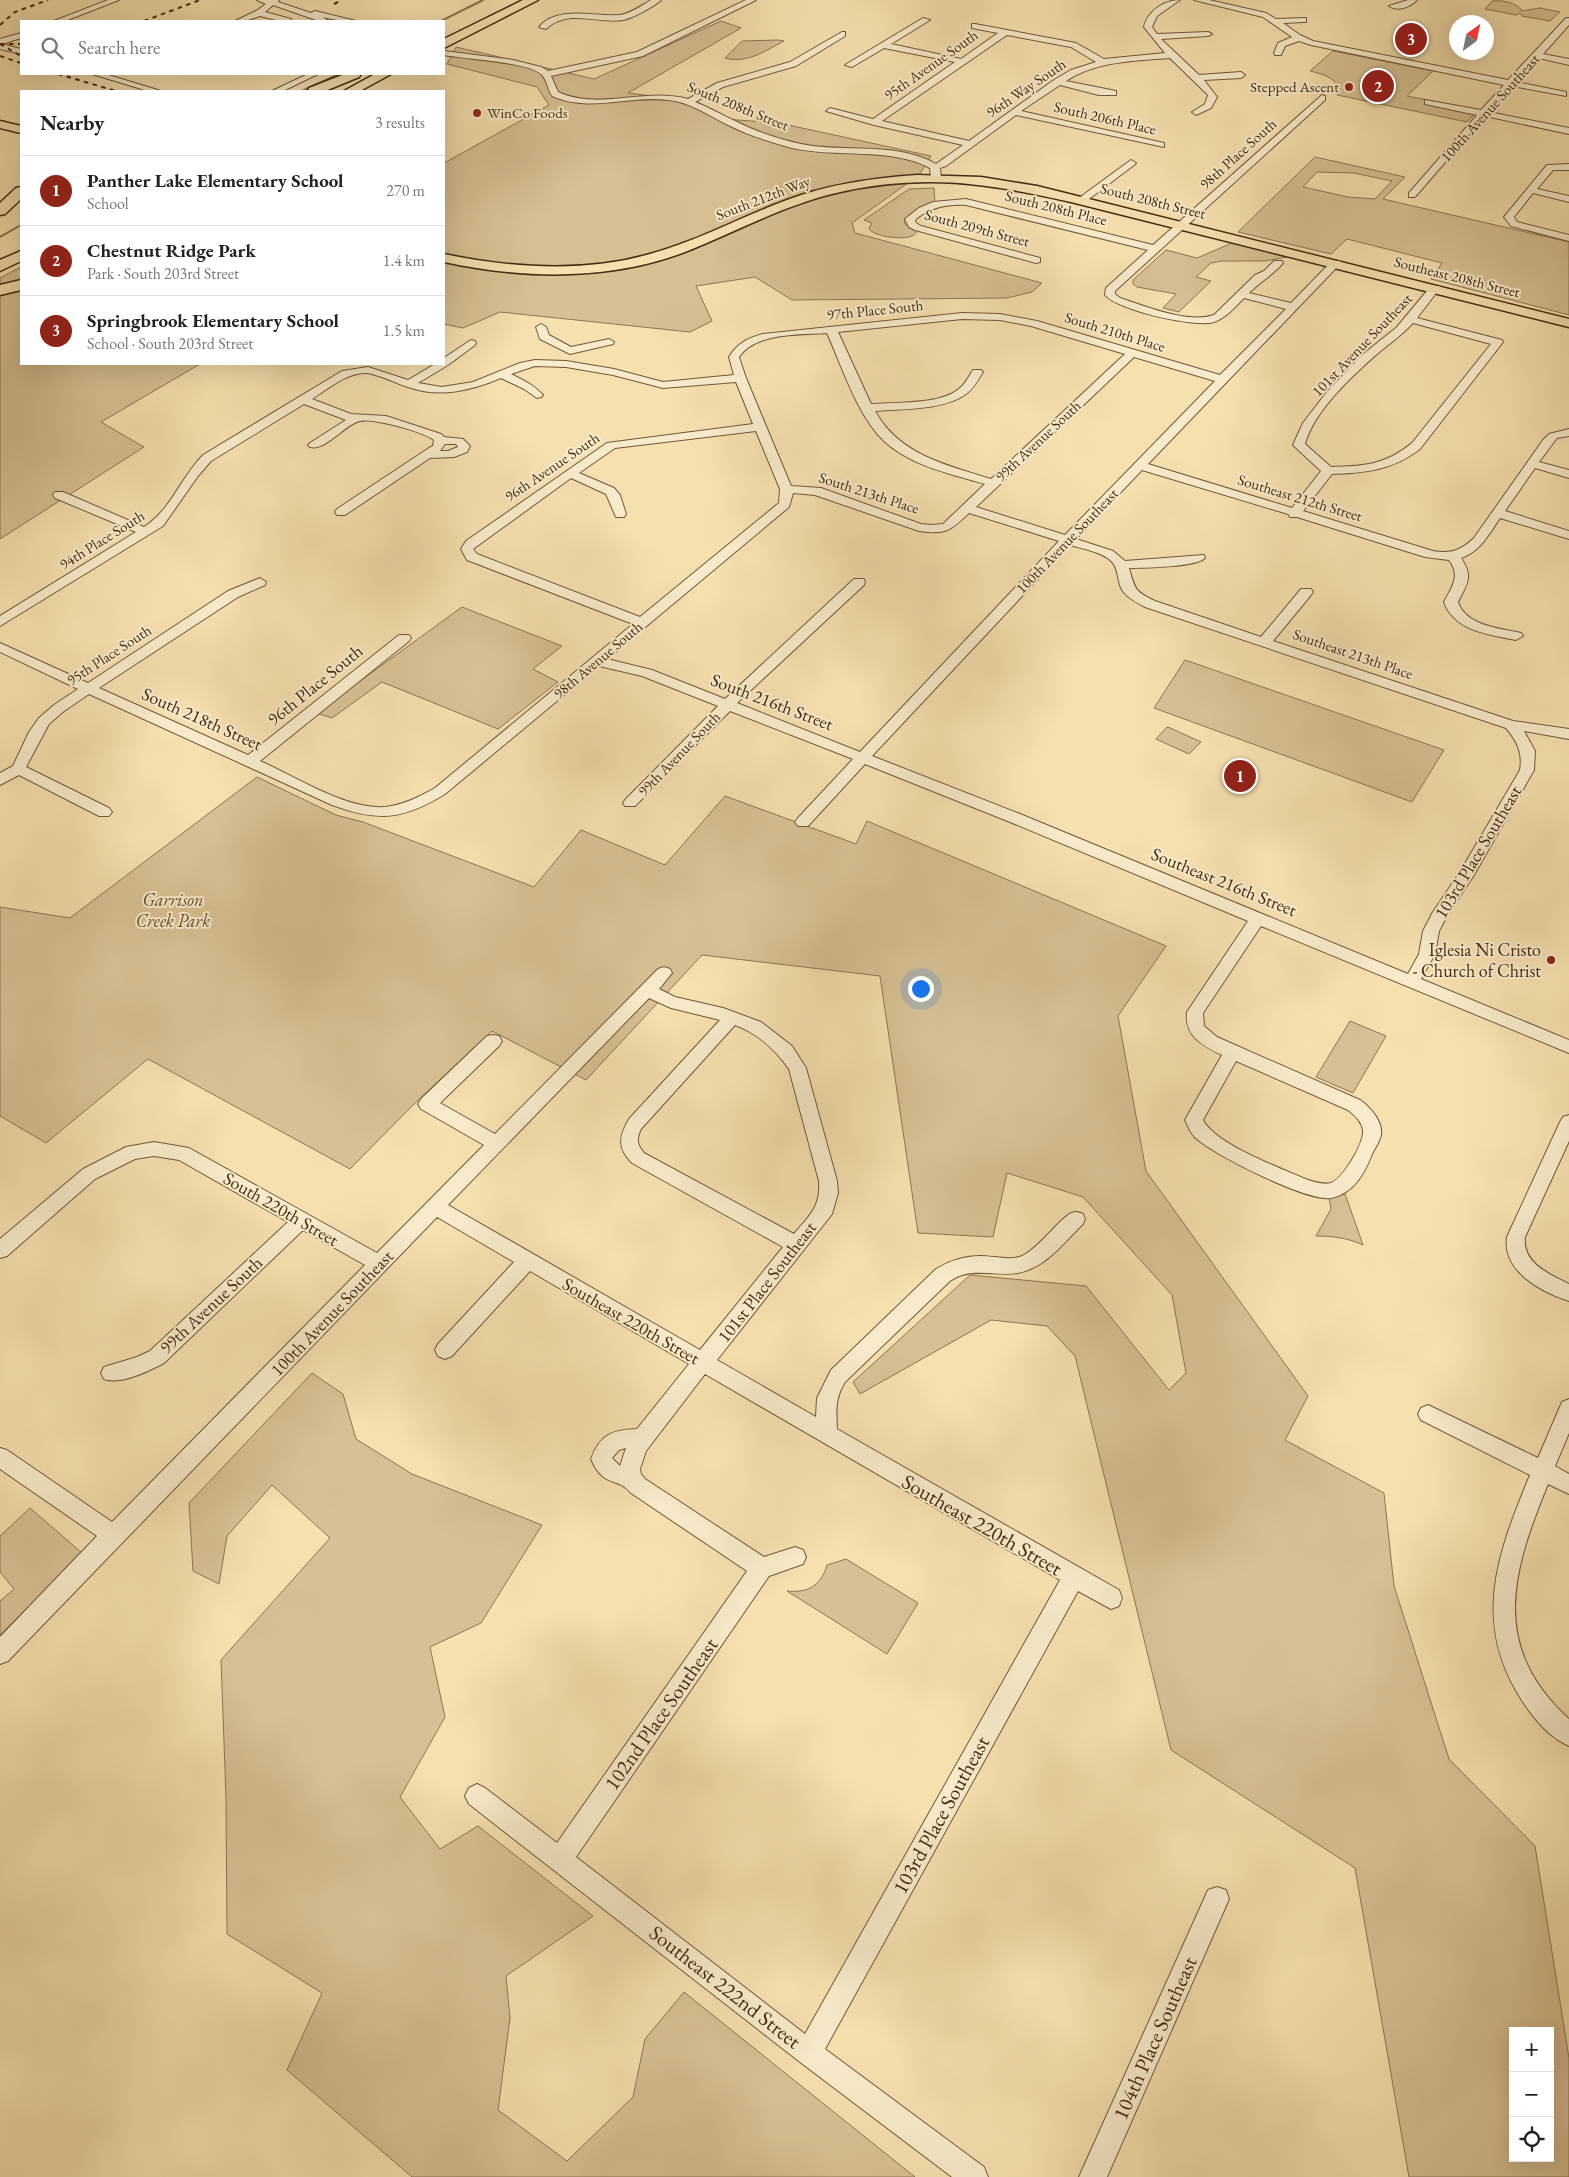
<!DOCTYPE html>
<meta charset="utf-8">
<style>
:root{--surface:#fff;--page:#f2f2f2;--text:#222;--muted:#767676;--line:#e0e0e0;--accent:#8f2418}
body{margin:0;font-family:"EB Garamond",serif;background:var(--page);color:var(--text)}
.controls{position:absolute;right:15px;bottom:15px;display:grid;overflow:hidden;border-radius:0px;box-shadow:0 5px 20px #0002}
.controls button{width:45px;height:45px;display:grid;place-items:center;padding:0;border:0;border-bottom:1px solid var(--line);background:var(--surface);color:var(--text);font:25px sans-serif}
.compass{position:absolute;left:1449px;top:15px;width:45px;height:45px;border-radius:50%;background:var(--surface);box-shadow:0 5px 20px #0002;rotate:33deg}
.you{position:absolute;left:920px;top:988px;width:18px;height:18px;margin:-12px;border:4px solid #fff;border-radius:50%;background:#1a73e8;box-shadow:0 0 0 8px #1a73e833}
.badge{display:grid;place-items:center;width:32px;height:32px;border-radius:50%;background:var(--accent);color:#fff;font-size:16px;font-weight:700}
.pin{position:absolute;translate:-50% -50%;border:2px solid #fff;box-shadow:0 1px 5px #0006}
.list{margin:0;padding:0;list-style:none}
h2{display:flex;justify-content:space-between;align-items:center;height:65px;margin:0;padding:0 20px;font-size:21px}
h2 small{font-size:16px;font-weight:400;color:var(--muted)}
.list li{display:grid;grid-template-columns:32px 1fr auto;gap:15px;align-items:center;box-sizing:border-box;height:70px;padding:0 20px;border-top:1px solid var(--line)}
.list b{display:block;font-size:19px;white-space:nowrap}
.list p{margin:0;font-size:16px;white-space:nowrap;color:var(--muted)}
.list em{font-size:16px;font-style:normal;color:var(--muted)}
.icon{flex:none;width:28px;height:28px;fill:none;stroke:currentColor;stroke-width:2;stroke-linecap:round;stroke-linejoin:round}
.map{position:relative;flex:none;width:1569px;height:2177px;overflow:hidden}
.search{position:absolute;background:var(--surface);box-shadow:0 5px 20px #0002;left:20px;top:20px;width:425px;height:55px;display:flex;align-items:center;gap:12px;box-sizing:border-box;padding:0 18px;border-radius:0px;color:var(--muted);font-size:19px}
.panel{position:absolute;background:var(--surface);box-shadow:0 5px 20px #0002;left:20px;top:90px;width:425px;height:275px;border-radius:0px}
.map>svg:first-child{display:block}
</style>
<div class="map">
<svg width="1569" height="2177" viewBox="0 0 1569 2177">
<rect width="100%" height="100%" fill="#f5e0af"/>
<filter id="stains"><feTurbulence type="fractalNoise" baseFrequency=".004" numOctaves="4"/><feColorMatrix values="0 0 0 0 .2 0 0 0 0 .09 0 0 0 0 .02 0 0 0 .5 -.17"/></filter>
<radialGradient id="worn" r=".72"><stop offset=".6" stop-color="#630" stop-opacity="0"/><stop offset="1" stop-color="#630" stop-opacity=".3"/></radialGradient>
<g fill="#d7c194" stroke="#8e7652" fill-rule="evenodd">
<path d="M1492 1C1501 0 1517 2 1522 11L1540 8 1560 12 1550 21 1522 16 1520 13 1516 15 1485 9Z"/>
<path d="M721 21 741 28 628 93 690 101 724 119 779 123 931 156 919 175 852 223 855 233 1042 283 1032 292 1007 298 792 300 755 277 696 286 712 321 690 332 500 312 463 328 444 324V163L549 105 537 87 447 64 456 47 594 79Z"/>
<path d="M778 40 784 41C765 51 747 64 725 58L742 41Z"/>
<path d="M1333 51 1433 71 1407 96 1478 110 1467 122 1337 95 1339 89C1335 77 1322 74 1310 71Z"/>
<path d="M1315 157 1405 177 1383 199 1569 242V315L1431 279 1442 263 1347 239 1331 254 1238 232ZM1317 172 1354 173 1392 181 1375 199 1348 197 1303 187Z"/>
<path d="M934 188 935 202C925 204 908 212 904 223L910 228 918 231C916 233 915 235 912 236 903 240 875 237 869 229L872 223 864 220 909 189Z"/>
<path d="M1232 243 1287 257 1265 261H1222L1211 263 1196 277 1211 281 1179 312 1163 308 1176 294 1137 287 1133 284V280L1166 250 1197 258Z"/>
<path d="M21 267V364H200L101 422 144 447 0 539V278Z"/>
<path d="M462 607 562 646 533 669 558 682 498 729 382 682 332 718 316 713Z"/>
<path d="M1185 660 1444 750 1412 802 1154 708Z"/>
<path d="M1167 727H1168L1201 742 1189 754 1156 739Z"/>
<path d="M257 777 336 815 363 822 534 887 581 830 665 865 725 796 856 844 867 821 1166 946 1118 1016 1146 1171 1308 1396 1285 1440 1384 1493 1394 1586 1449 1759 1535 1846 1569 2058V2177H1409L1355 1868 1171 1750 1075 1356 1047 1326 991 1320 860 1394 853 1382 970 1275 1086 1286 1169 1390 1186 1373 1172 1295 1083 1197 1007 1173 993 1237 918 1233 880 976 702 955 586 1080 492 1031 414 1104 350 1169 148 1059 46 1143 0 1116V907L70 918ZM1513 2031H1550V2158H1513Z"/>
<path d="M1350 1021 1386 1036 1353 1093 1316 1077Z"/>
<path d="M1345 1194 1363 1245C1348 1238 1333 1236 1316 1236L1331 1209 1329 1198Z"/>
<path d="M312 1373 343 1394 356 1439 412 1474 542 1525 481 1623 430 1647 445 1717 400 1797 440 1849 478 1826 593 1916 506 1976 510 2018 498 2110 567 2161 633 2097 645 2039 684 1992 915 2177H412L287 2070 322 1993 227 1934 226 1797 221 1660 330 1538 272 1485 227 1536 219 1584 193 1571 189 1503Z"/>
<path d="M30 1508 82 1553 0 1635V1601L14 1589 0 1572V1536Z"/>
<path d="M846 1559 918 1603 887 1654 787 1591C808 1593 821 1586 827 1565Z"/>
</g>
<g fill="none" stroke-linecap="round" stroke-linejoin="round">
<g stroke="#8a734f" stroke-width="2">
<path d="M441 21 483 0"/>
<path d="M302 91 339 74"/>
<path d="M0 237 21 225"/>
</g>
<g stroke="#705938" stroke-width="2">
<g id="minor">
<path d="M108 0H119L65 21H54Z"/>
<path d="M257 0H279L278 2 311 13 315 11 356 21H342L322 17 329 21H319L273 5 265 12 291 19 292 21H280L260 16 245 21H235L256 11 266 4Z"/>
<path d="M651 0H661C655 6 631 19 623 20 598 24 567 8 546 29L539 27C557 5 595 17 619 15 629 15 642 5 651 0Z"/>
<path d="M746 0H756L643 56 551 76 558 92C599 111 645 87 688 99L717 83 790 62 842 32H845V36L796 66 723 87 695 102C708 107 720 114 733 120 754 131 777 139 801 144 844 153 896 141 936 164L963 145 874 125 826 111 830 108 873 119 955 62 884 48 852 67 845 65 923 18 930 20 891 44 961 59 998 33 972 28V24H975L1076 43 1104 59 1165 53 1144 27C1147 11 1165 0 1180 0L1157 16 1152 27 1157 34 1208 32 1212 34 1208 36 1161 39 1163 41 1199 75 1241 72 1245 75 1241 78 1204 80 1217 97 1211 108 1196 115 1192 112 1205 104 1208 95 1170 58C1134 61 1096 61 1066 81L1116 91V95H1099L1060 85 1021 111 1164 143V147L1016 115 946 166 940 168 941 178 936 181 931 178 930 168C892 147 835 158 792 148 770 142 748 135 728 125 708 115 690 102 668 100 628 95 591 113 552 96 548 90 547 80 542 75 531 62 463 59 444 55V51L513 60 541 67 548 71 637 52ZM1007 35 1071 47 1096 62 1071 70 1054 80 969 141 882 121Z"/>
<path d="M1194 0H1209L1266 13 1276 19 1306 18V22H1303L1283 23 1300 35 1313 41 1508 80 1566 18H1569V25L1543 54 1569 59V65L1539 58 1516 82 1566 92V96L1512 86 1489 112 1569 128V134L1485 116 1415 197H1409V193L1477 115 1425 104V100L1481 110 1504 85 1311 45 1299 41 1285 46 1281 55H1275L1274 53 1278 43 1292 37 1263 17Z"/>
<path d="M1408 0H1417C1410 7 1398 12 1389 6Z"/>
<path d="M21 33V38L2 44 21 49V54L0 49V39Z"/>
<path d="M92 74H105L161 91H148Z"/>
<path d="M308 74H318L283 91H272Z"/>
<path d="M1322 95 1325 96V100L1115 291V294L1120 298C1145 306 1188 324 1214 315L1255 275 1264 271 1274 261H1282L1283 263C1273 275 1260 282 1249 293L1291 303 1332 261H1340L1341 263 1148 464 1292 508 1321 471 1293 445 1303 423 1326 393 1361 356 1397 327 1431 286H1439L1440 288 1417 318 1502 340 1503 342 1420 449C1393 470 1365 473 1332 474L1303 511 1433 551C1451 554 1460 551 1474 538L1543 440 1549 434 1569 429V436L1557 438 1539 462 1569 470V478L1535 468 1505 511 1569 531V539L1500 518C1489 534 1480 552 1461 558 1474 577 1467 584 1458 602 1466 626 1499 628 1521 633L1523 636 1516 640C1490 635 1454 631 1444 602 1452 587 1461 576 1449 560L1425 557 1297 517H1290L1288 514 1142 470 1076 539 1113 551 1125 561 1204 555 1205 558C1197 567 1144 568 1129 568 1135 589 1134 591 1155 601L1261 637 1301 589H1311L1313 592 1311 595 1273 641 1513 721 1569 729V739L1524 731 1535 751 1534 770 1474 875 1448 914 1439 931 1435 954 1421 979 1569 1040V1053L1261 926 1203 1013 1204 1026 1217 1037 1360 1100C1370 1107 1383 1121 1381 1135 1380 1140 1376 1147 1373 1152 1365 1172 1355 1193 1331 1198 1308 1202 1216 1156 1197 1139 1191 1135 1188 1126 1185 1120L1222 1055C1203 1046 1184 1036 1187 1012L1248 921 1010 822 865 764 808 826H798L795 822 798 818 853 759 730 711 635 806H625L623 803 625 800 718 706 642 676 599 666 445 794C403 820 378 822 332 805L89 694 64 711 49 724 26 767 109 808 112 812 109 816H99L19 775 0 785V773L13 766 29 732 39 718 54 705 78 689 0 652V643L88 683 228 591 260 578 266 582 265 585 238 597 99 688 248 755 399 635H409L411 638 409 641 260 761C295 776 346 810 385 807 403 805 419 797 435 788L633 624 467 560 461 549 466 541 607 443 753 424 736 382 663 388 613 375 566 367 535 366 511 374C523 380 534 385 543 395L541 397 537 398 524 389 501 378C472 390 442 398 411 388 397 384 381 375 367 373 347 372 328 389 312 399L351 414 386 416 441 434 444 437 463 439 470 446 467 452 454 457 430 458 345 515H337L335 512 337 509 429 448 433 446 434 440C423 432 374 418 360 421 345 424 326 451 310 447L308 445 310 443 346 420 304 404 211 461 198 476 163 526 0 626V616L136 532 55 498 53 495 55 492H63L144 527C171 510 181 477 203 455L342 371 368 367 408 380 435 364H444V358L471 340 475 341 476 343 475 345 448 365 418 383 442 387 473 382 520 363 535 360 566 361 614 369 663 382 734 375 729 357C737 344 747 338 763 334L962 313 1000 314 1037 321 1220 375 1286 309 1244 298C1235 307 1226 318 1214 322 1195 328 1117 310 1105 295L1106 288 1148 250 966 205C947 204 930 207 915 220L916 223 921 226 1040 258V262L1036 263 915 230 909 227 905 219 919 208 933 202 966 199 1153 245ZM962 319 1000 320 1031 326 1125 354 991 479C947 465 899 455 875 411 901 409 945 410 966 394 974 388 978 380 983 372L981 370H973C969 376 966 383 959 389 939 405 896 402 871 404L838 332ZM1413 323 1491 344 1412 443C1385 465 1364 466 1331 467L1305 444C1314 411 1352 376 1377 354 1390 343 1402 335 1413 323ZM827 333C842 366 857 415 884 441 911 466 951 474 985 484L943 524 931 525 921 524 821 488 791 486 746 378 739 357C756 332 801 335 827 333ZM1134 357 1215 381 1065 535 976 507ZM756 431 780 489 779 503 640 617 477 554 473 549 571 478 606 494 616 517H624L626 514 620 495 614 488 579 473 615 448ZM445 444H456L458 447 448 451H440ZM793 493 815 495 919 531C946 535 951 530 969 513L1059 541 860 752 737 703 864 585 865 582 864 579H854L725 699 652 670 607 659 789 507ZM1070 545C1083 549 1104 552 1113 563 1117 568 1117 574 1119 581 1121 595 1134 601 1145 607L1506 728C1517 741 1523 753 1520 770L1460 872 1433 912 1423 931 1419 954 1408 974 1020 814 872 756ZM1236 1061 1348 1110C1355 1116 1362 1121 1363 1131 1364 1143 1343 1179 1331 1183 1323 1185 1315 1182 1308 1180 1281 1168 1216 1145 1203 1120Z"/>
<path d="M1131 160 1136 163 1134 165 1085 202H1079V198Z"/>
<path d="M1569 164V170H1553L1537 189 1569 196V202L1533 193 1514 217 1517 222 1569 235V241L1511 226 1504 217 1547 165Z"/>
<path d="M541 324 546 327 549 335 571 347 609 339 614 342 613 344 570 354 540 339 536 327Z"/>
<path d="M664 967 670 969 672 973 659 989 675 997 723 1008 761 1022 792 1046 806 1068 837 1181 838 1193 832 1214 717 1360 816 1417 817 1398 831 1370 936 1269C949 1261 965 1256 980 1256 994 1256 1009 1261 1022 1256 1039 1249 1064 1212 1075 1212 1077 1212 1081 1213 1083 1214L1085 1219 1083 1224C1063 1243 1047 1267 1018 1273 994 1277 972 1266 950 1281L845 1382C835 1398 836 1411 837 1429L1119 1590 1122 1598 1119 1606 1111 1609 1078 1591 825 2049 984 2167 988 2177H952L800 2062 469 1804 465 1796 469 1788 477 1784 485 1788 557 1843 747 1571 631 1493C617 1476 604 1489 591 1459 600 1435 611 1430 637 1429L689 1364 530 1271 452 1356 445 1359 438 1356 435 1350 438 1344 514 1262 437 1217 8 1661 0 1664V1637L97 1536 0 1469V1448L7 1450 112 1522 365 1265 303 1230 164 1363C149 1371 120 1385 104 1379L101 1373 104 1367 137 1357 150 1351 288 1222 179 1160 154 1156 135 1159 95 1179 7 1256 0 1258V1239L83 1169 126 1147 154 1142 189 1148 377 1253 484 1145 421 1109 418 1104 421 1099 487 1036 493 1035 499 1036 502 1041 499 1046 440 1103 495 1134 658 969ZM649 998 671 1008 720 1020 629 1119C619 1136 617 1148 632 1163L783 1247 700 1350 448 1205ZM735 1025C757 1033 776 1050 789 1069L819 1181C821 1207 809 1216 794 1234L644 1153C637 1145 636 1139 641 1129ZM705 1374 1060 1580 805 2034 576 1857 769 1576 803 1564 806 1557 803 1550 795 1547 764 1557 645 1479 641 1474 640 1469 646 1451ZM626 1448 620 1466 612 1458 619 1450Z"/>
<path d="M1569 1115V1141L1525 1237C1522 1263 1549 1274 1569 1284V1301C1541 1292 1502 1271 1507 1237L1560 1122 1563 1117Z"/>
<path d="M1569 1399V1433L1555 1466 1569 1474V1494L1548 1484C1512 1572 1489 1646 1569 1719V1746C1550 1738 1534 1719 1523 1702 1471 1623 1497 1555 1530 1475L1421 1420 1418 1414 1421 1408 1428 1405 1538 1458 1562 1402Z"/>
<path d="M1217 1887 1226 1890 1229 1899 1107 2177H1079L1208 1890Z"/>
</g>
</g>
<g stroke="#442c11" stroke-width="3">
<g id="major">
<path d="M0 121 21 126V133L0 128Z"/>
<path d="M917 175 981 177 1037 186 1569 319V327L1071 202C987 183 923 173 836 193 784 205 736 232 685 252 609 281 522 279 444 262V254C511 268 584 273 650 254 698 241 741 217 787 200 829 184 873 178 917 175Z"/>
</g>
</g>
<g stroke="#442c11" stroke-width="3">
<g id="highway">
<path d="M523 0H538L444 48V39Z"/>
<path d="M345 74H361L359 77 325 91H308L309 88Z"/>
<path d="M375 74H391L360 91H344Z"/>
<path d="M21 187V199L5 214 0 215V203L16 188Z"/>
<path d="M21 251V261L0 271V260Z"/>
<path d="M21 280V290L0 295V285Z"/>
</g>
</g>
<use href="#minor" fill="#f8ebcb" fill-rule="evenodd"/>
<use href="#major" fill="#f5e0af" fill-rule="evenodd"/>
<use href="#highway" fill="#f5e0af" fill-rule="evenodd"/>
<g stroke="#442c11" stroke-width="2" stroke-dasharray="4.5 4.5" stroke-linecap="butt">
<path d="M334 4 342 0"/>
<path d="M144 21 200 0"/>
<path d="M0 25 15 12 48 0"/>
<path d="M0 44 21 56"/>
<path d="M0 44H21"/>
<path d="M0 56 21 63"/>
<path d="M58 74 116 91"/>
</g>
</g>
<g fill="#8f2418" stroke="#f8ebcb" stroke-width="2">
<circle cx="1349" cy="87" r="5"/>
<circle cx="477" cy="113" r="5"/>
<circle cx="1551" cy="960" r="5"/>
</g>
<g text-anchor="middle" stroke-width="4" stroke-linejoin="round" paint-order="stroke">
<g font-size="15" fill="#442c11" stroke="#f8ebcb">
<text transform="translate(931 65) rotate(-35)" y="5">95th Avenue South</text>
<text transform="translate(1026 88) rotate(-34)" y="5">96th Way South</text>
<text transform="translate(738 106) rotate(22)" y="5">South 208th Street</text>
<text transform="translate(1490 108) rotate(-48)" y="5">100th Avenue Southeast</text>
<text transform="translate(1105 118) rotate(13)" y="5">South 206th Place</text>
<text transform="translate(1238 154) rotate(-42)" y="5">98th Place South</text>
<text transform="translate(763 198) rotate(-21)" y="5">South 212th Way</text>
<text transform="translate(1153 201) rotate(14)" y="5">South 208th Street</text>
<text transform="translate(1056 208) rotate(14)" y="5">South 208th Place</text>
<text transform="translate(977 228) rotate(15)" y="5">South 209th Street</text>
<text transform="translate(1457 277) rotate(14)" y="5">Southeast 208th Street</text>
<text transform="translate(875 310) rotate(-6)" y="5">97th Place South</text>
<text transform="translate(1115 332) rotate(17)" y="5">South 210th Place</text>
<text transform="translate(1362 345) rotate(-46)" y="5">101st Avenue Southeast</text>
<text transform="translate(1038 441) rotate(-43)" y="5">99th Avenue South</text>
<text transform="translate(552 467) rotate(-34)" y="5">96th Avenue South</text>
<text transform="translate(869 493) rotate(18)" y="5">South 213th Place</text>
<text transform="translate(1300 498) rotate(17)" y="5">Southeast 212th Street</text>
<text transform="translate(102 540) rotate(-32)" y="5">94th Place South</text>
<text transform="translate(1067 541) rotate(-46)" y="5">100th Avenue Southeast</text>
<text transform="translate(1353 654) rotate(19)" y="5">Southeast 213th Place</text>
<text transform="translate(109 655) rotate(-33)" y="5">95th Place South</text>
<text transform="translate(598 660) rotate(-40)" y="5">98th Avenue South</text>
<text transform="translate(679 754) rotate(-46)" y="5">99th Avenue South</text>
</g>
<g font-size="15" fill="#442c11" stroke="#f8ebcb" text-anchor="end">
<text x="1339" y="92">Stepped Ascent</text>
<text x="487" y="118" text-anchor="start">WinCo Foods</text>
</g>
<g font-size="18" fill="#442c11" stroke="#f8ebcb">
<text transform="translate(315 685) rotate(-39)" y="6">96th Place South</text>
<text transform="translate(772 702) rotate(21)" y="6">South 216th Street</text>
<text transform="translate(202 719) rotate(24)" y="6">South 218th Street</text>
<text transform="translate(1478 852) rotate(-59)" y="6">103rd Place Southeast</text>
<text transform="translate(1224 882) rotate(22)" y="6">Southeast 216th Street</text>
<text transform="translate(281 1209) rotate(30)" y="6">South 220th Street</text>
<text transform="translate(767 1282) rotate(-52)" y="6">101st Place Southeast</text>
<text transform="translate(211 1305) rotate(-43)" y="6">99th Avenue South</text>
<text transform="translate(332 1313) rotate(-46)" y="6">100th Avenue Southeast</text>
<text transform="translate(631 1321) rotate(30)" y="6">Southeast 220th Street</text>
</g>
<g font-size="18" font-style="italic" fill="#614a2b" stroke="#f8ebcb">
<text x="173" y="906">Garrison<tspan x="173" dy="21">Creek Park</tspan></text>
</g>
<g font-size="18" fill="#442c11" stroke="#f8ebcb" text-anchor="end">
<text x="1541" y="956">Iglesia Ni Cristo<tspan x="1541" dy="21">- Church of Christ</tspan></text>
</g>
<g font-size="21" fill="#442c11" stroke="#f8ebcb">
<text transform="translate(982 1525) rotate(30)" y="7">Southeast 220th Street</text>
<text transform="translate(661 1714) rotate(-55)" y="7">102nd Place Southeast</text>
<text transform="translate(941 1815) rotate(-61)" y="7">103rd Place Southeast</text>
<text transform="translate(725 1987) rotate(38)" y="7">Southeast 222nd Street</text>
<text transform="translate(1155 2038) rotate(-66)" y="7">104th Place Southeast</text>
</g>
</g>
<rect width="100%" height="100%" filter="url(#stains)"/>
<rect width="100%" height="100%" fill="url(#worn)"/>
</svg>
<div class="controls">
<button>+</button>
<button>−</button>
<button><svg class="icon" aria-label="locate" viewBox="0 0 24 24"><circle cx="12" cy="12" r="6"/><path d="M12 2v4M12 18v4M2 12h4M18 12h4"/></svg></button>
</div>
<svg class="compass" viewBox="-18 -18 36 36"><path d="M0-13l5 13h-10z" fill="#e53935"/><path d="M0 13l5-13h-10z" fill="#767676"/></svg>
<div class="you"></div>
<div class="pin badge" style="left:1240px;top:776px">1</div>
<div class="pin badge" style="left:1378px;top:86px">2</div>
<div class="pin badge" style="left:1411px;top:39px">3</div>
<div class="search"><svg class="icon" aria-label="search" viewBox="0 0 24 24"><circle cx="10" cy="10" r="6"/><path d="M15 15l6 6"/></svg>Search here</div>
<section class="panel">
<h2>Nearby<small>3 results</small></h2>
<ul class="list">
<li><span class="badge">1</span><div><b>Panther Lake Elementary School</b><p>School</p></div><em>270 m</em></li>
<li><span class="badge">2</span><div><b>Chestnut Ridge Park</b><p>Park · South 203rd Street</p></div><em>1.4 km</em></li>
<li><span class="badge">3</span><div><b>Springbrook Elementary School</b><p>School · South 203rd Street</p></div><em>1.5 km</em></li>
</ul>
</section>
</div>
